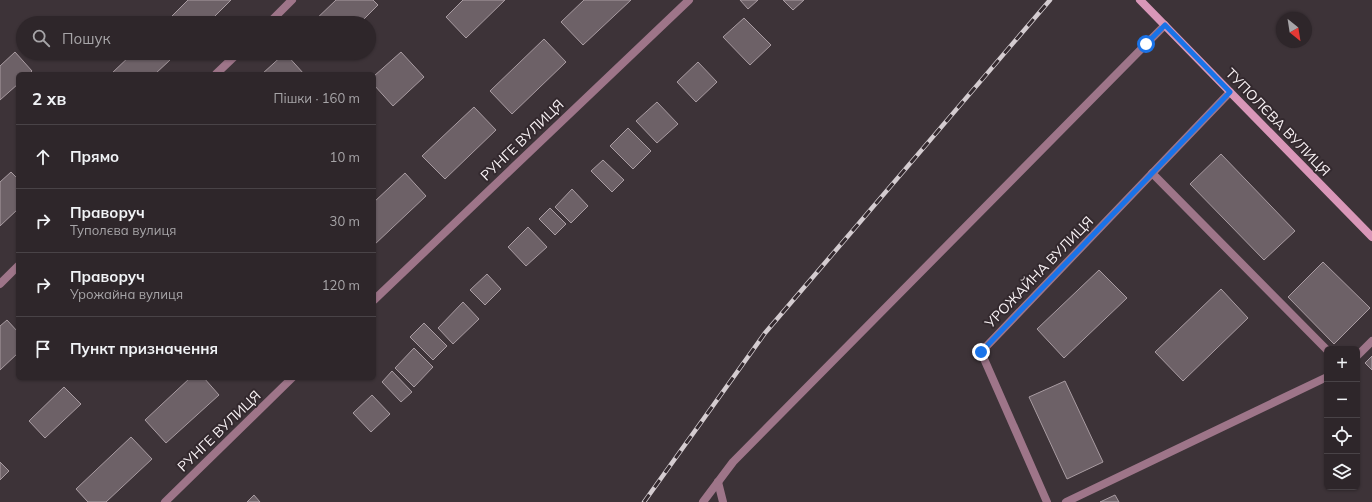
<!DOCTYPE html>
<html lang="uk">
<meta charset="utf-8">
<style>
:root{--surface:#2e262a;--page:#362e32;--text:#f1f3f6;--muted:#a7a5a8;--line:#494347}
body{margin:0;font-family:Mulish,sans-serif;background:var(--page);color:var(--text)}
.controls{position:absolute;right:12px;bottom:12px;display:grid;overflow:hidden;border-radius:6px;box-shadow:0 1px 3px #0004}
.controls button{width:36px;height:36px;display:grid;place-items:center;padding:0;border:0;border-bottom:1px solid var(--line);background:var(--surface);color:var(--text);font:20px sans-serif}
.compass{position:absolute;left:1276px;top:12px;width:36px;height:36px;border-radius:50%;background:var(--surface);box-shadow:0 1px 3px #0004;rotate:150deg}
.stop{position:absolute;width:12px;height:12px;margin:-9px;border:3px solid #1a73e8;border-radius:50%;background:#fff}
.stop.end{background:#1a73e8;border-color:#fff;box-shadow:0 1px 4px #0008}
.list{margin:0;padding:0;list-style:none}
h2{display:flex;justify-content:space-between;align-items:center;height:52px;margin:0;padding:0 16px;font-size:17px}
h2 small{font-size:13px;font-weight:400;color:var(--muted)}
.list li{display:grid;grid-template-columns:26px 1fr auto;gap:12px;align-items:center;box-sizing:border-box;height:64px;padding:0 16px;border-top:1px solid var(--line)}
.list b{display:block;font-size:15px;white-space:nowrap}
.list p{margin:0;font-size:13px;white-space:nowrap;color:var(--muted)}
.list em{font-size:13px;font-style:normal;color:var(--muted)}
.icon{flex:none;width:22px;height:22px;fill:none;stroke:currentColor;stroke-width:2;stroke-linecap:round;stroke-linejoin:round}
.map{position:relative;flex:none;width:1372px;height:502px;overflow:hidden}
.search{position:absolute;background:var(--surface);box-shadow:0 1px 3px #0004;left:16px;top:16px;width:360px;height:44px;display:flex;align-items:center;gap:10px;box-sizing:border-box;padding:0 14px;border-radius:22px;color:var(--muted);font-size:15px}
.panel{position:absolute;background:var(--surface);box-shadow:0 1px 3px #0004;left:16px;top:72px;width:360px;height:308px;border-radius:6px}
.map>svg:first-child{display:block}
</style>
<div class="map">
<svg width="1372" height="502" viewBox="0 0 1372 502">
<rect width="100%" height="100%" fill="#3d3338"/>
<g fill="#6d6167" stroke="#a99ca2">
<path d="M188 0H231L208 23H165Z"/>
<path d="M336 0H373L378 5 360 23H312Z"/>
<path d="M463 0H505L466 38 446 17Z"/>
<path d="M584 0H631L583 45 561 22Z"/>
<path d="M740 0H758L748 9Z"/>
<path d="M783 0H804L793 10Z"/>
<path d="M744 18 771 45 750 65 723 37Z"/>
<path d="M544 39 566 62 512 114 490 91Z"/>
<path d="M15 52 32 71 29 74H18V84L0 100V66Z"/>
<path d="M401 52 424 77 393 106 374 85V76Z"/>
<path d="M133 53H164L170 60 155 74H111Z"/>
<path d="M285 53 304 74H262Z"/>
<path d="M315 53H328L321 60Z"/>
<path d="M698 62 717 82 696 102 677 82Z"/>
<path d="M657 102 678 124 657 143 636 121Z"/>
<path d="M474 107 496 130 445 179 422 156Z"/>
<path d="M628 128 651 151 633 169 610 146Z"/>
<path d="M1221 154 1295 231 1264 260 1190 184Z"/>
<path d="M603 160 624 180 612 192 591 171Z"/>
<path d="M11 172 18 179V209L0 226V182Z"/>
<path d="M405 173 426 196 374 245V202Z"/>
<path d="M572 189 588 206 571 223 555 207Z"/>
<path d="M550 208 566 224 555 235 539 219Z"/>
<path d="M528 227 547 247 526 266 508 247Z"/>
<path d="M1323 262 1370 308 1334 344 1288 297Z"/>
<path d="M1099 270 1127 298 1064 358 1037 329Z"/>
<path d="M487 274 501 289 485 305 470 290Z"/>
<path d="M1221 289 1248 318 1183 381 1155 352Z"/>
<path d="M463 302 479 319 453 344 438 328Z"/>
<path d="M7 320 18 332V353L0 370V326Z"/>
<path d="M424 323 447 346 433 360 410 337Z"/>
<path d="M414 348 433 367 414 387 395 368Z"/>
<path d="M1372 356V370L1365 363Z"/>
<path d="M392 371 412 392 401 402 382 382Z"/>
<path d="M190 378H204L219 395 166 443 145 420Z"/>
<path d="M1065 381 1103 462 1067 479 1029 397Z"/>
<path d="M64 387 81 404 45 438 29 421Z"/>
<path d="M372 395 390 414 371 432 353 413Z"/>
<path d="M131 437 152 459 106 502H88L76 489Z"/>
<path d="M0 462 9 471 0 480Z"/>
<path d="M254 495 260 502H247Z"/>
<path d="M1115 495 1119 502H1100Z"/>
</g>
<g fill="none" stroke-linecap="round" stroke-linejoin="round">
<g stroke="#9e7589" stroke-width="8">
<path d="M1152 173 1327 350"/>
<path d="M1357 356 1372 341"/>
<path d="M1066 502 1327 377"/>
</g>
<g stroke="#9e7589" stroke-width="8">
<path d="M269 23 292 0"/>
<path d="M216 74 238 53"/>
<path d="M0 284 18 266"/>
<path d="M374 300 689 0"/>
<path d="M718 482 723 502"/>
<path d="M165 502 292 378"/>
<path d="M703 502 733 462 1165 25"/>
<path d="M1047 502 981 352 1230 92"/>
</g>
<path stroke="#d997b8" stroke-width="8" d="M1140 0 1372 237"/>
<g stroke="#d4ccd0" stroke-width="4.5">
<path id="rail" d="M644 502 765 333 1050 0"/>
</g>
<use href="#rail" stroke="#33292e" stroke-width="3" stroke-dasharray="9" stroke-linecap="butt"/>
</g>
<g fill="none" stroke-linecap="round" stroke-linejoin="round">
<path stroke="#1a73e8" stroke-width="5" d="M981 352 1230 92 1165 25 1146 44"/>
</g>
<g text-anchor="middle" stroke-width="4" stroke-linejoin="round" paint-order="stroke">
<g font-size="14" fill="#f9f2f5" stroke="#33292e">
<text transform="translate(1278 122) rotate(46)" y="5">ТУПОЛЄВА ВУЛИЦЯ</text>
<text transform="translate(522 140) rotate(-44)" y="5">РУНГЕ ВУЛИЦЯ</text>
<text transform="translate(1039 272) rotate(-46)" y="5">УРОЖАЙНА ВУЛИЦЯ</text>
<text transform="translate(219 431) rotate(-44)" y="5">РУНГЕ ВУЛИЦЯ</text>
</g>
</g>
</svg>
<div class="controls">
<button>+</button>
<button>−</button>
<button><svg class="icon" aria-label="locate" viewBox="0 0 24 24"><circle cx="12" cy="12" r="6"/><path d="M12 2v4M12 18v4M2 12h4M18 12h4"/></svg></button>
<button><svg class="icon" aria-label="layers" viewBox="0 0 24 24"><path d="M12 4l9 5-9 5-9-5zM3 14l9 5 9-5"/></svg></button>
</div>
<svg class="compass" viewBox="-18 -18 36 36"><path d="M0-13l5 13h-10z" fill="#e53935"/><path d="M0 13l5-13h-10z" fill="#a7a5a8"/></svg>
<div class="stop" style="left:1146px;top:44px"></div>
<div class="stop end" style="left:981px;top:352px"></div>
<div class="search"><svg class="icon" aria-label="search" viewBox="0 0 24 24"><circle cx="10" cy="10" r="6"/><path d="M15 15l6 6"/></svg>Пошук</div>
<section class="panel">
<h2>2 хв<small>Пішки · 160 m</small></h2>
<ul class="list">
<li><svg class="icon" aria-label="ahead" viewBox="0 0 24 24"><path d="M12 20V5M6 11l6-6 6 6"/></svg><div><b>Прямо</b></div><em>10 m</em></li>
<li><svg class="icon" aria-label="right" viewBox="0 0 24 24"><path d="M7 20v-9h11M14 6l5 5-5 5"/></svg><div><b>Праворуч</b><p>Туполєва вулиця</p></div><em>30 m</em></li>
<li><svg class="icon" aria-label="right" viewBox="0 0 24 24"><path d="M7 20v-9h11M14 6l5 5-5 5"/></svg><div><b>Праворуч</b><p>Урожайна вулиця</p></div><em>120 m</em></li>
<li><svg class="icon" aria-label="arrive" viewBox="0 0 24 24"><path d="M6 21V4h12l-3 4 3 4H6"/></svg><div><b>Пункт призначення</b></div></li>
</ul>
</section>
</div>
